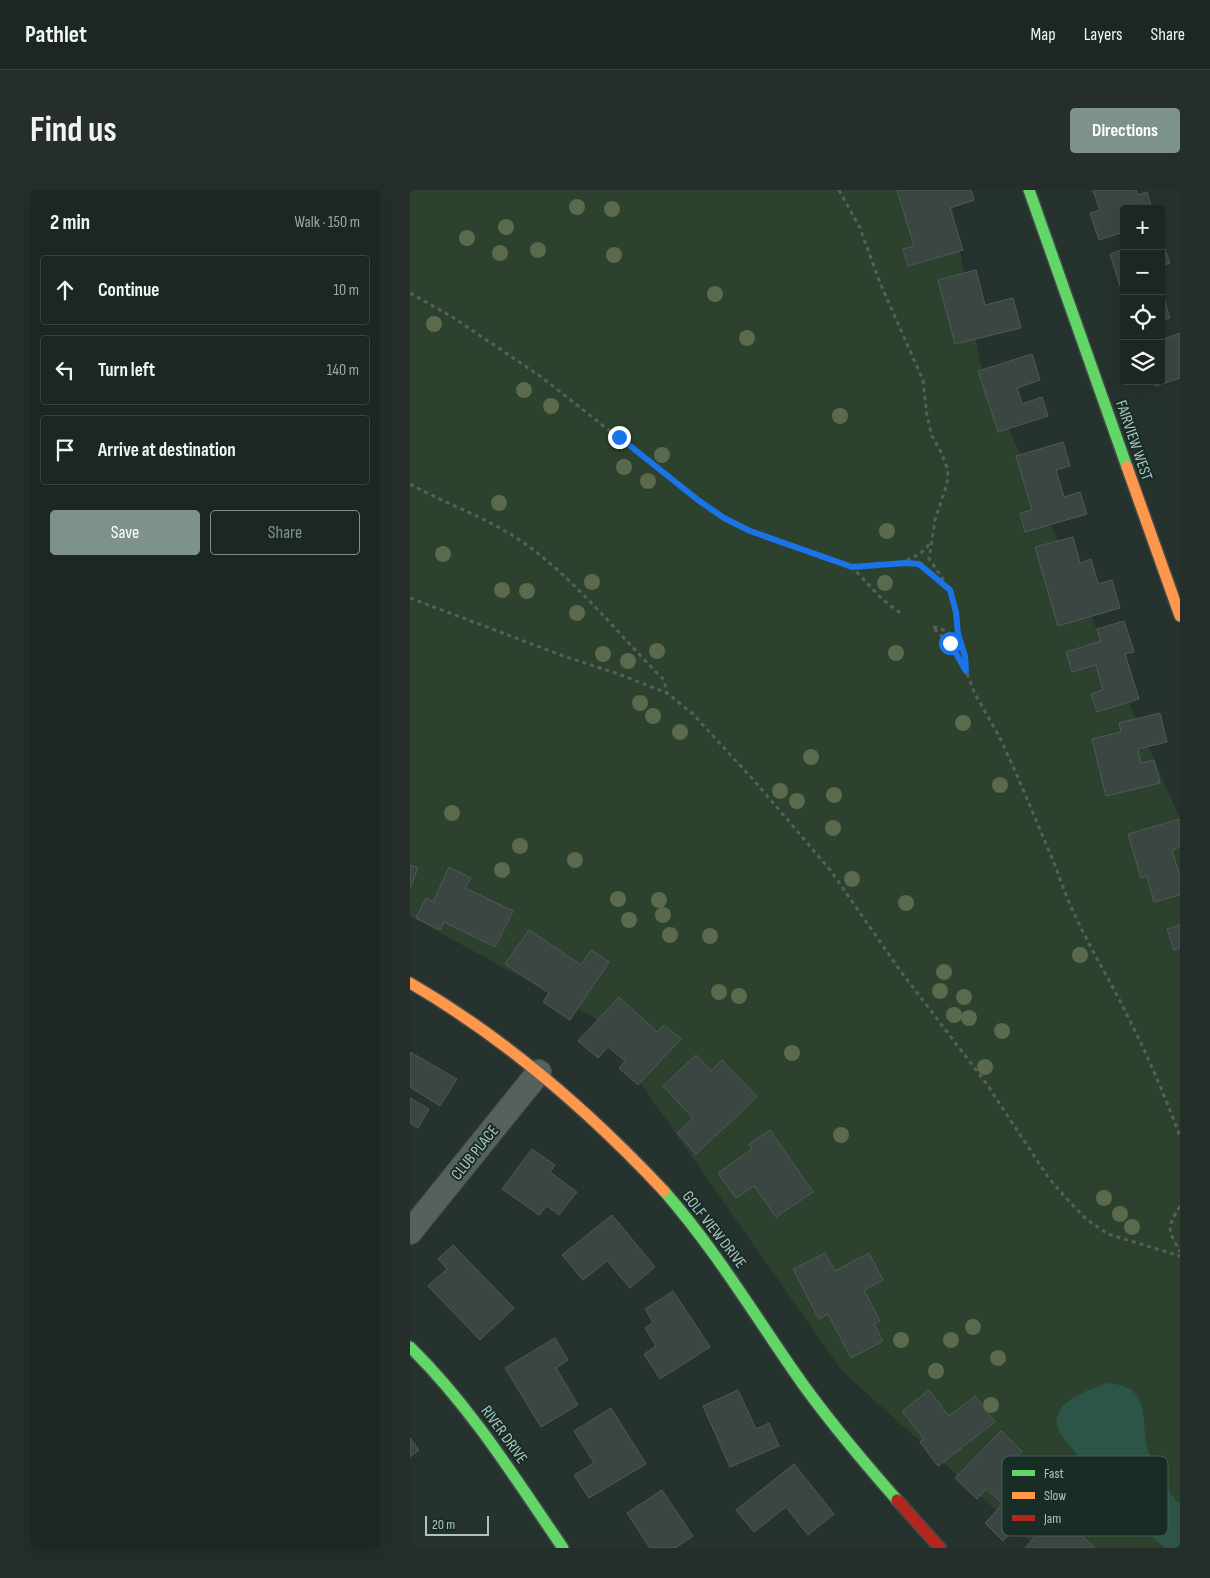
<!DOCTYPE html>
<meta charset="utf-8">
<style>
:root{--surface:#1c2622;--page:#252e2a;--text:#f1f3f6;--muted:#a0a5a5;--line:#3a4340;--accent:#7e928c}
body{margin:0;font-family:"Sofia Sans Condensed",sans-serif;background:var(--page);color:var(--text)}
.controls{position:absolute;right:15px;top:15px;display:grid;overflow:hidden;border-radius:5px;box-shadow:0 5px 20px #0002}
.controls button{width:45px;height:45px;display:grid;place-items:center;padding:0;border:0;border-bottom:1px solid var(--line);background:var(--surface);color:var(--text);font:25px sans-serif}
.scale{position:absolute;left:15px;bottom:12px;width:64px;box-sizing:border-box;padding-left:5px;border:2px solid #aec5bf;border-top:0;font-size:14px;line-height:18px;white-space:nowrap;color:#aec5bf;-webkit-text-stroke:4px #192d27;paint-order:stroke}
.stop{position:absolute;width:15px;height:15px;margin:-11px;border:4px solid #1a73e8;border-radius:50%;background:#fff}
.stop.end{background:#1a73e8;border-color:#fff;box-shadow:0 1px 5px #0008}
.list{margin:0;padding:0;list-style:none}
h2{display:flex;justify-content:space-between;align-items:center;height:65px;margin:0;padding:0 20px;font-size:21px}
h2 small{font-size:16px;font-weight:400;color:var(--muted)}
.list li{display:grid;grid-template-columns:32px 1fr auto;gap:15px;align-items:center;box-sizing:border-box;height:70px;margin:0 10px 10px;padding:0 10px;border:1px solid var(--line);border-radius:5px}
.list b{display:block;font-size:19px;white-space:nowrap}
.list em{font-size:16px;font-style:normal;color:var(--muted)}
.actions{display:flex;gap:10px;padding:15px 20px}
.actions a{flex:1;padding:11px 0;border:1px solid var(--accent);border-radius:5px;text-align:center;font-size:18px;color:var(--accent)}
.actions .main{background:var(--accent);color:#fff}
.icon{flex:none;width:28px;height:28px;fill:none;stroke:currentColor;stroke-width:2;stroke-linecap:round;stroke-linejoin:round}
.map{position:relative;flex:none;width:770px;height:1358px;overflow:hidden;border-radius:5px}
header{display:flex;align-items:center;gap:30px;box-sizing:border-box;height:70px;padding:0 25px;background:var(--surface);border-bottom:1px solid var(--line)}
header strong{font-size:24px}
nav{display:flex;gap:28px;margin-inline-start:auto;font-size:18px}
.intro{display:flex;align-items:center;justify-content:space-between;box-sizing:border-box;height:120px;padding:0 30px}
h1{margin:0;font-size:35px}
.button{padding:12px 22px;border-radius:5px;background:var(--accent);color:#fff;font-size:18px;font-weight:700}
main{display:flex;gap:30px;padding:0 30px}
aside{flex:1;background:var(--surface);border-radius:5px;box-shadow:0 5px 20px #0002}
.map>svg:first-child{display:block}
</style>
<header>
<strong>Pathlet</strong>
<nav><a>Map</a><a>Layers</a><a>Share</a></nav>
</header>
<div class="intro"><h1>Find us</h1><a class="button">Directions</a></div>
<main>
<aside>
<h2>2 min<small>Walk · 150 m</small></h2>
<ul class="list">
<li><svg class="icon" aria-label="ahead" viewBox="0 0 24 24"><path d="M12 20V5M6 11l6-6 6 6"/></svg><div><b>Continue</b></div><em>10 m</em></li>
<li><svg class="icon" aria-label="left" viewBox="0 0 24 24"><path d="M17 20v-9H6M10 6l-5 5 5 5"/></svg><div><b>Turn left</b></div><em>140 m</em></li>
<li><svg class="icon" aria-label="arrive" viewBox="0 0 24 24"><path d="M6 21V4h12l-3 4 3 4H6"/></svg><div><b>Arrive at destination</b></div></li>
</ul>
<div class="actions"><a class="main">Save</a><a>Share</a></div>
</aside>
<div class="map">
<svg width="770" height="1358" viewBox="0 0 770 1358">
<rect width="100%" height="100%" fill="#26322e"/>
<path fill="#2d422e" d="M0 0H539L570 173 770 629V1358H628L432 1181 185 828 0 726Z"/>
<path fill="#2c5547" d="M698 1193C746 1198 728 1230 739 1263 745 1280 756 1295 765 1310L770 1313V1358H755C720 1328 689 1299 664 1261 658 1252 650 1247 647 1236 646 1232 647 1226 649 1222 656 1207 683 1198 698 1193Z"/>
<g fill="#3b4642" stroke="#4d5a57">
<path d="M487 0H561L564 10 540 18 553 60 498 76 493 59 504 56Z"/>
<path d="M683 0H726L728 5 737 2 742 19H714V42L689 50 680 23 690 20Z"/>
<path d="M751 48 760 73 751 76Z"/>
<path d="M714 59V109L700 64Z"/>
<path d="M566 80 575 115 603 108 611 138 545 154 528 90Z"/>
<path d="M751 100 760 128 751 130Z"/>
<path d="M770 143V188L746 196 744 191H751V150Z"/>
<path d="M622 164 630 190 607 198 612 214 632 207 638 226 588 242 568 181Z"/>
<path d="M653 252 660 276 646 280 654 307 670 302 677 324 615 342 610 323 622 320 606 266Z"/>
<path d="M663 347 670 373 681 369 688 394 702 390 710 418 648 436 625 357Z"/>
<path d="M714 431 724 462 715 464 729 509 687 522 681 504 693 500 686 475 662 482 656 462 691 451 687 439Z"/>
<path d="M750 523 757 552 728 559 731 573 744 570 750 593 696 606 682 549 711 542 709 533Z"/>
<path d="M770 629V657L762 660 770 687V705L744 712 737 686 731 688 718 644Z"/>
<path d="M0 675 8 678 0 698Z"/>
<path d="M39 677 61 688 55 698 103 721 85 757 34 732 30 740 6 728 16 708 23 712Z"/>
<path d="M770 735V758L764 760 757 739Z"/>
<path d="M119 740 171 775 181 760 199 772 160 830 133 812 139 803 95 774Z"/>
<path d="M209 807 247 842 254 835 271 849 228 895 209 878 215 871 198 857 188 868 168 851Z"/>
<path d="M0 862 47 889 30 916 0 897Z"/>
<path d="M286 865 301 881 312 870 347 907 286 964 267 943 283 928 253 896Z"/>
<path d="M0 908 19 919 8 938 0 933Z"/>
<path d="M360 940 403 1002 366 1027 344 996 326 1008 308 983 342 959 339 954Z"/>
<path d="M122 959 145 975 140 982 167 1002 149 1025 137 1016 129 1025 92 999Z"/>
<path d="M202 1025 245 1077 220 1098 197 1071 173 1090 152 1065Z"/>
<path d="M43 1055 104 1118 70 1150 18 1096 37 1079 28 1069Z"/>
<path d="M415 1063 425 1081 459 1063 473 1090 454 1100 470 1131 464 1134 473 1151 441 1168 418 1124 409 1129 383 1079Z"/>
<path d="M263 1101 300 1157 250 1189 234 1164 246 1156 235 1138 243 1132 235 1119Z"/>
<path d="M145 1148 158 1170 146 1178 168 1215 131 1237 95 1178Z"/>
<path d="M328 1200 346 1239 359 1233 369 1256 320 1277 293 1216Z"/>
<path d="M519 1200 539 1226 565 1206 585 1232 528 1276 510 1252 514 1249 492 1221Z"/>
<path d="M201 1218 236 1274 179 1308 164 1285 184 1273 164 1241Z"/>
<path d="M591 1241 612 1261 601 1273 618 1289 625 1282 643 1299 593 1351 575 1333 593 1314 576 1299 567 1309 545 1288Z"/>
<path d="M0 1248 9 1260 0 1267Z"/>
<path d="M384 1274 424 1324 398 1345 376 1317 344 1342 326 1320Z"/>
<path d="M252 1300 283 1346 265 1358H240L217 1323Z"/>
<path d="M647 1323 685 1358H615Z"/>
</g>
<g fill="none" stroke-linecap="round" stroke-linejoin="round">
<g stroke="#434c4a" stroke-width="26">
<path id="street" d="M0 1042 129 882"/>
</g>
<g stroke="#434c4a" stroke-width="14">
<g id="fast">
<path d="M619 0 717 277"/>
<path d="M254 1001C304 1058 342 1121 385 1183 416 1228 451 1269 487 1310"/>
<path d="M0 1157C61 1217 105 1288 153 1358"/>
</g>
</g>
<g stroke="#434c4a" stroke-width="14">
<g id="slow">
<path d="M717 277 770 426"/>
<path d="M0 793C95 848 179 921 254 1001"/>
</g>
</g>
<g stroke="#434c4a" stroke-width="14">
<path id="jam" d="M487 1310 530 1358"/>
</g>
<g stroke="#55605c" stroke-width="3" stroke-dasharray="4 4" stroke-linecap="butt">
<path d="M429 0 450 38 470 93 513 190 517 226 522 246 531 262 538 280 537 294 525 330 519 369C531 385 542 401 546 422 548 436 548 446 553 460"/>
<path d="M0 103 44 128 130 186 261 289 314 328 340 341 442 377"/>
<path d="M0 294C40 316 84 330 121 358 171 396 210 446 254 490L257 503"/>
<path d="M489 373C502 368 512 365 519 354"/>
<path d="M0 408 151 465 211 485 257 503 283 524 348 595 421 681 489 779 576 893 638 987 656 1008 676 1029 698 1044 770 1066"/>
<path d="M490 423 472 409 442 377 495 373 509 374 536 396"/>
<path d="M556 481C555 460 545 439 522 437L539 453 556 481 565 504 590 548 606 583 647 680C664 734 696 781 720 831 739 868 755 907 770 946"/>
<path d="M770 1016C756 1039 758 1039 770 1062"/>
</g>
<use href="#street" stroke="#56615e" stroke-width="24"/>
<use href="#fast" stroke="#63d668" stroke-width="11"/>
<use href="#slow" stroke="#ff974d" stroke-width="11"/>
<use href="#jam" stroke="#b3261e" stroke-width="11"/>
</g>
<g fill="#5b694c">
<circle cx="167" cy="17" r="8"/>
<circle cx="202" cy="19" r="8"/>
<circle cx="96" cy="37" r="8"/>
<circle cx="57" cy="48" r="8"/>
<circle cx="128" cy="60" r="8"/>
<circle cx="90" cy="63" r="8"/>
<circle cx="204" cy="65" r="8"/>
<circle cx="305" cy="104" r="8"/>
<circle cx="24" cy="134" r="8"/>
<circle cx="337" cy="148" r="8"/>
<circle cx="114" cy="200" r="8"/>
<circle cx="141" cy="216" r="8"/>
<circle cx="430" cy="226" r="8"/>
<circle cx="252" cy="265" r="8"/>
<circle cx="214" cy="277" r="8"/>
<circle cx="238" cy="291" r="8"/>
<circle cx="89" cy="313" r="8"/>
<circle cx="477" cy="341" r="8"/>
<circle cx="33" cy="364" r="8"/>
<circle cx="182" cy="392" r="8"/>
<circle cx="475" cy="393" r="8"/>
<circle cx="92" cy="400" r="8"/>
<circle cx="117" cy="401" r="8"/>
<circle cx="167" cy="423" r="8"/>
<circle cx="247" cy="461" r="8"/>
<circle cx="486" cy="463" r="8"/>
<circle cx="193" cy="464" r="8"/>
<circle cx="218" cy="471" r="8"/>
<circle cx="230" cy="513" r="8"/>
<circle cx="243" cy="526" r="8"/>
<circle cx="553" cy="533" r="8"/>
<circle cx="270" cy="542" r="8"/>
<circle cx="401" cy="567" r="8"/>
<circle cx="590" cy="595" r="8"/>
<circle cx="370" cy="601" r="8"/>
<circle cx="424" cy="605" r="8"/>
<circle cx="387" cy="611" r="8"/>
<circle cx="42" cy="623" r="8"/>
<circle cx="423" cy="638" r="8"/>
<circle cx="110" cy="656" r="8"/>
<circle cx="165" cy="670" r="8"/>
<circle cx="92" cy="680" r="8"/>
<circle cx="442" cy="689" r="8"/>
<circle cx="208" cy="709" r="8"/>
<circle cx="249" cy="710" r="8"/>
<circle cx="496" cy="713" r="8"/>
<circle cx="253" cy="725" r="8"/>
<circle cx="219" cy="730" r="8"/>
<circle cx="260" cy="745" r="8"/>
<circle cx="300" cy="746" r="8"/>
<circle cx="670" cy="765" r="8"/>
<circle cx="534" cy="782" r="8"/>
<circle cx="530" cy="801" r="8"/>
<circle cx="309" cy="802" r="8"/>
<circle cx="329" cy="806" r="8"/>
<circle cx="554" cy="807" r="8"/>
<circle cx="544" cy="825" r="8"/>
<circle cx="559" cy="828" r="8"/>
<circle cx="592" cy="841" r="8"/>
<circle cx="382" cy="863" r="8"/>
<circle cx="575" cy="877" r="8"/>
<circle cx="431" cy="945" r="8"/>
<circle cx="694" cy="1008" r="8"/>
<circle cx="710" cy="1024" r="8"/>
<circle cx="722" cy="1037" r="8"/>
<circle cx="563" cy="1137" r="8"/>
<circle cx="491" cy="1150" r="8"/>
<circle cx="541" cy="1150" r="8"/>
<circle cx="588" cy="1168" r="8"/>
<circle cx="526" cy="1181" r="8"/>
<circle cx="581" cy="1215" r="8"/>
</g>
<g fill="none" stroke-linecap="round" stroke-linejoin="round">
<path stroke="#1a73e8" stroke-width="6" d="M209 247 288 310 314 328 340 341 442 377 495 373 509 374 540 400 546 422 548 444 555 466 556 481 540 453"/>
</g>
<g text-anchor="middle" stroke-width="4" stroke-linejoin="round" paint-order="stroke">
<g font-size="16" fill="#aec5bf" stroke="#192d27">
<text transform="translate(725 250) rotate(71)" y="6">FAIRVIEW WEST</text>
<text transform="translate(64 962) rotate(-51)" y="6">CLUB PLACE</text>
<text transform="translate(305 1039) rotate(52)" y="6">GOLF VIEW DRIVE</text>
<text transform="translate(95 1244) rotate(54)" y="6">RIVER DRIVE</text>
</g>
</g>
<rect x="592" y="1266" width="166" height="80" rx="8" fill="#192d27" stroke="#465b55" stroke-width="1"/>
<rect x="602" y="1280" width="23" height="6" fill="#63d668"/>
<rect x="602" y="1302" width="23" height="7" fill="#ff974d"/>
<rect x="602" y="1325" width="23" height="6" fill="#b3261e"/>
<g font-size="14" fill="#aec5bf">
<text x="634" y="1288">Fast</text>
<text x="634" y="1310">Slow</text>
<text x="634" y="1333">Jam</text>
</g>
</svg>
<div class="controls">
<button>+</button>
<button>−</button>
<button><svg class="icon" aria-label="locate" viewBox="0 0 24 24"><circle cx="12" cy="12" r="6"/><path d="M12 2v4M12 18v4M2 12h4M18 12h4"/></svg></button>
<button><svg class="icon" aria-label="layers" viewBox="0 0 24 24"><path d="M12 4l9 5-9 5-9-5zM3 14l9 5 9-5"/></svg></button>
</div>
<div class="scale">20 m</div>
<div class="stop" style="left:540px;top:453px"></div>
<div class="stop end" style="left:209px;top:247px"></div>
</div>
</main>
